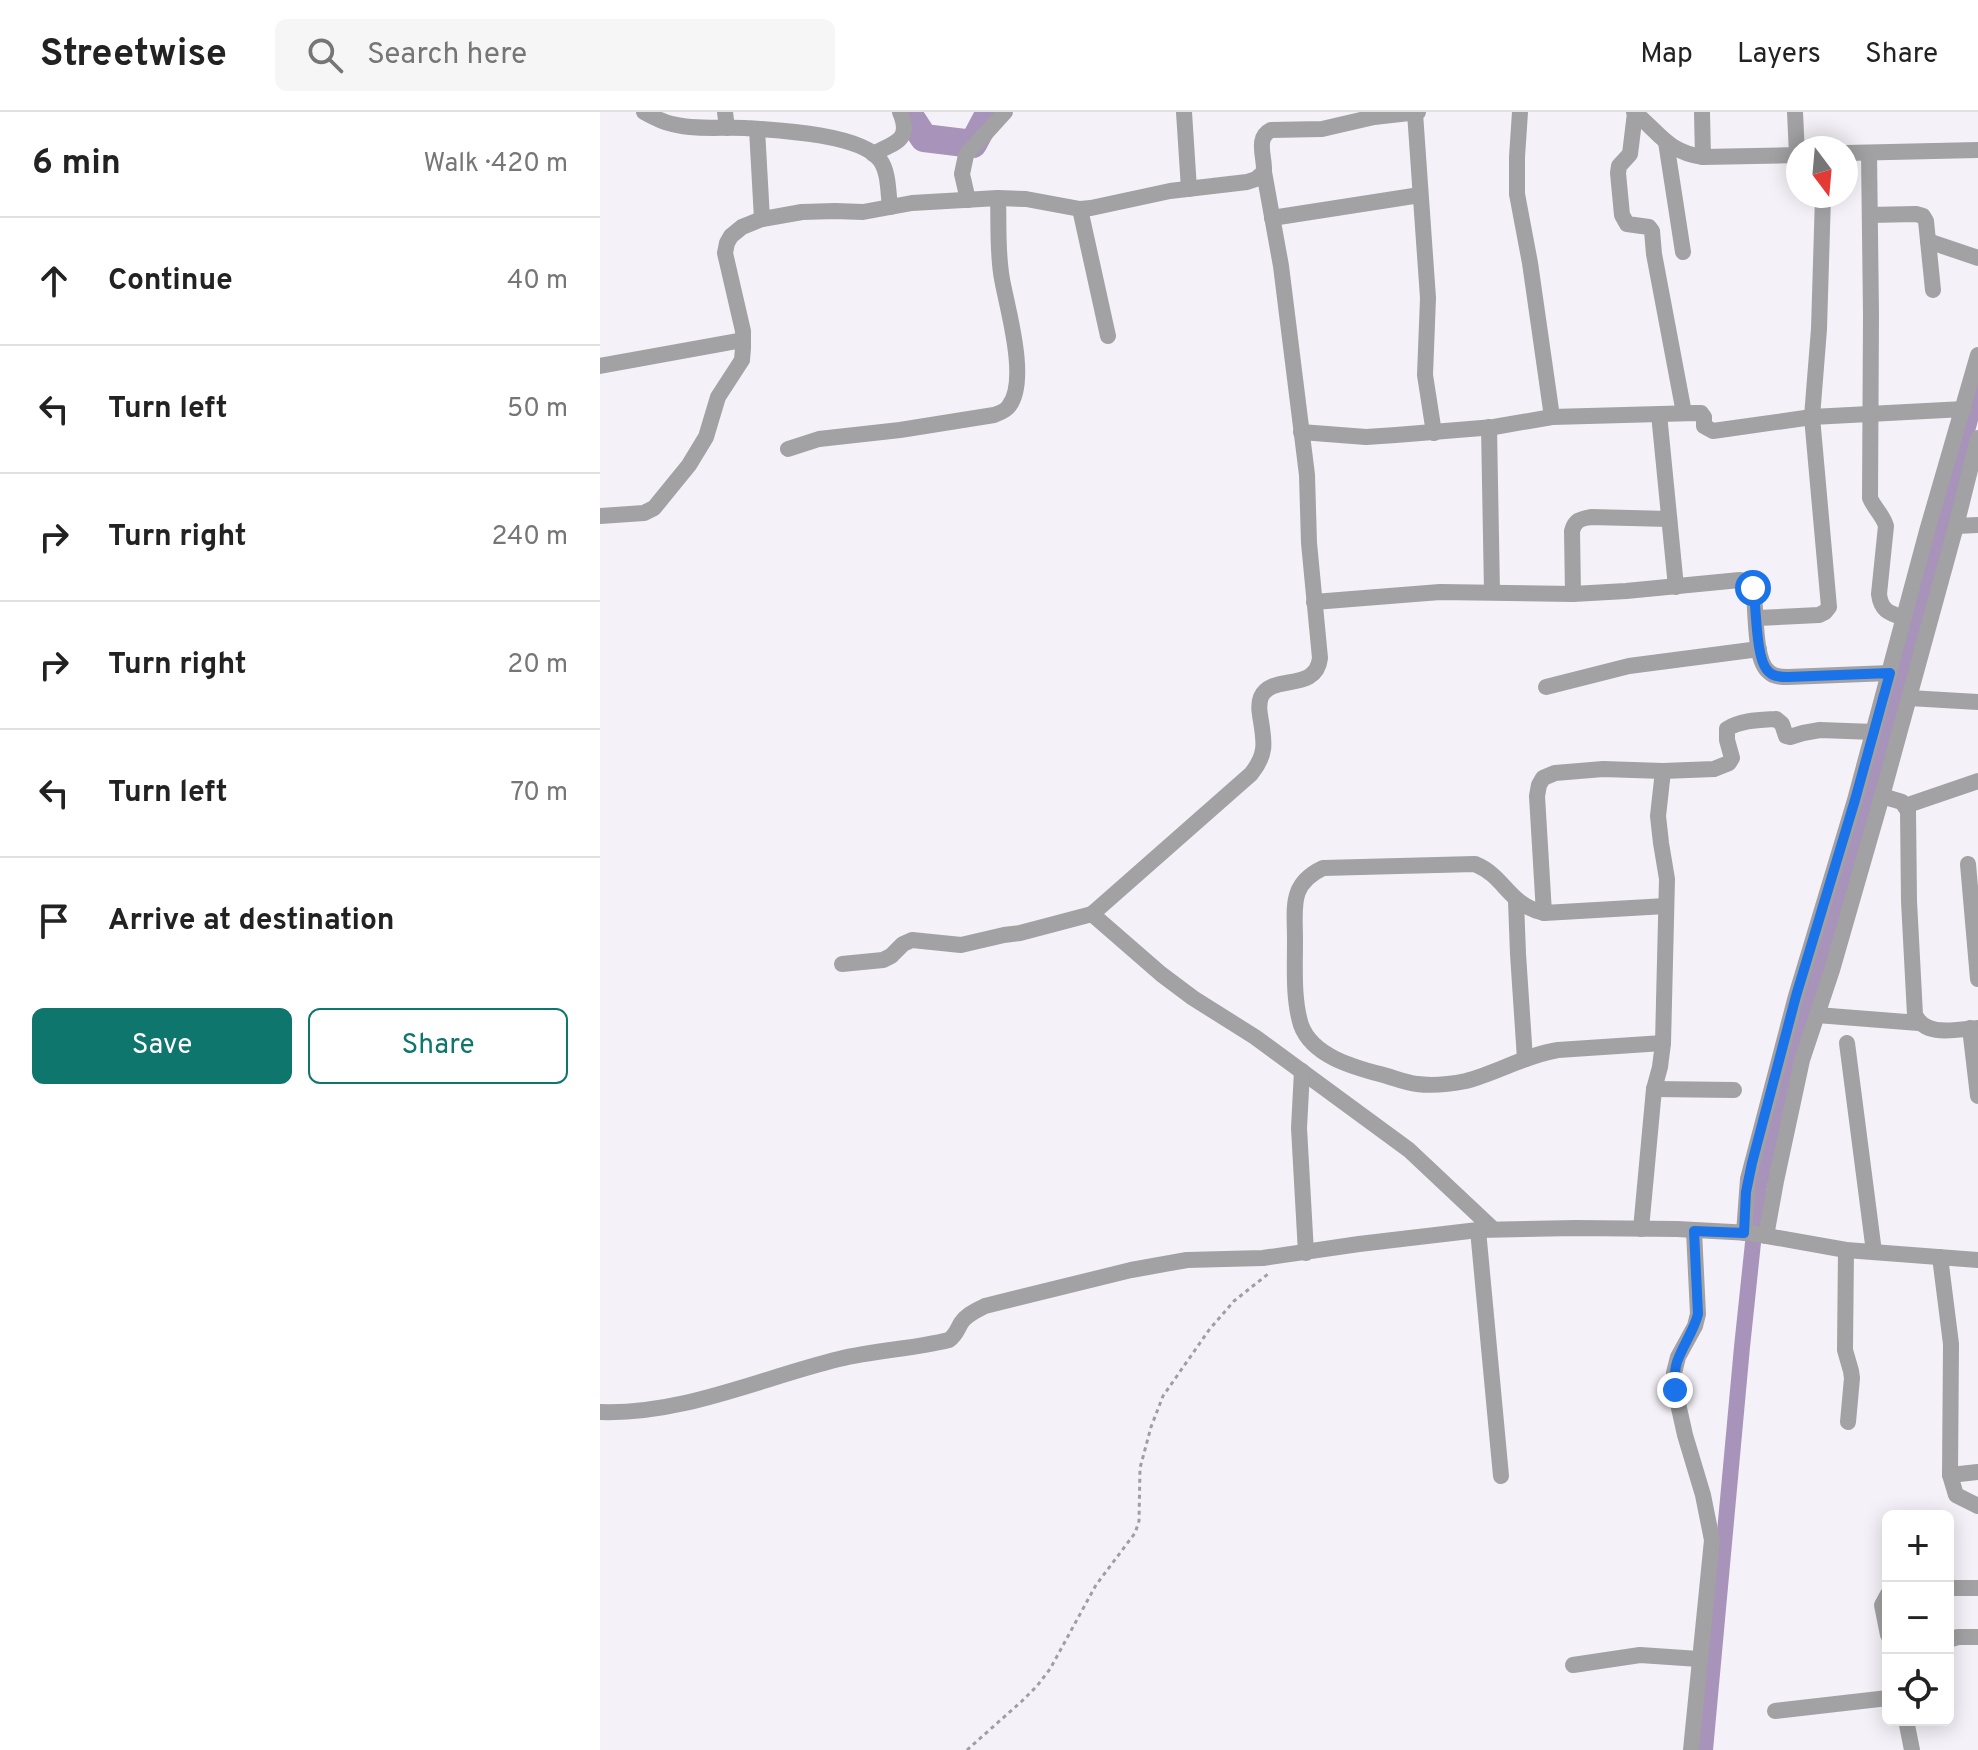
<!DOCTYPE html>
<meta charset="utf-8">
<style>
:root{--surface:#fff;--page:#f6f6f6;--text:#222;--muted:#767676;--line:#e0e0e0;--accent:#0f766e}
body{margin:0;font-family:Overpass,sans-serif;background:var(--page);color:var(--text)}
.controls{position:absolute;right:24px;bottom:24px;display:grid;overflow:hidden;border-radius:12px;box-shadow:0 4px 20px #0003}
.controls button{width:72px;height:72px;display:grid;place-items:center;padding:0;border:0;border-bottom:2px solid var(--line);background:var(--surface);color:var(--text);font:40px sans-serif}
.compass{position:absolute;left:1186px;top:24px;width:72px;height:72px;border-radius:50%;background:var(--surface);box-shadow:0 4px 20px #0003;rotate:164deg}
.stop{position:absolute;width:24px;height:24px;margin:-18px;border:6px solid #1a73e8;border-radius:50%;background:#fff}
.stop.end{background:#1a73e8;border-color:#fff;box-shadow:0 2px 8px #0008}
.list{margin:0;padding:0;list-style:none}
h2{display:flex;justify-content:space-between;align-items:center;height:104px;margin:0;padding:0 32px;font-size:34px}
h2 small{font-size:26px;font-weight:400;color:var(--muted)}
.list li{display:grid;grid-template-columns:52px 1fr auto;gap:24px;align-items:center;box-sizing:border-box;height:128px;padding:0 32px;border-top:2px solid var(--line)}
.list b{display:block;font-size:30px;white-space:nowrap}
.list em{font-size:26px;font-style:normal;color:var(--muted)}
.actions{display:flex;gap:16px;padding:24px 32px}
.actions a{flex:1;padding:18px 0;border:2px solid var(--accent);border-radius:12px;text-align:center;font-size:28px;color:var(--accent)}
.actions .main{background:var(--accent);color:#fff}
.icon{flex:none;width:44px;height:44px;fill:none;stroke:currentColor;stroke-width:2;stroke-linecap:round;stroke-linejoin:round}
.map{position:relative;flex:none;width:1378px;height:1638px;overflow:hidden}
header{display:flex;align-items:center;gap:48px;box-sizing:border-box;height:112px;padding:0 40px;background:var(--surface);border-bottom:2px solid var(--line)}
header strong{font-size:38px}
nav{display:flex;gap:44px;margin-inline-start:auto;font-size:28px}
.search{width:560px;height:72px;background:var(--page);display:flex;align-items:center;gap:20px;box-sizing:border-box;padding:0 28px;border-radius:12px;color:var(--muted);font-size:30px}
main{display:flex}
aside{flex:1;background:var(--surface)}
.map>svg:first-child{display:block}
</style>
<header>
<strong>Streetwise</strong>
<div class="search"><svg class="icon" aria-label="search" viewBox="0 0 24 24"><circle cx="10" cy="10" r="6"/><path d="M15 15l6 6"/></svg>Search here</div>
<nav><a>Map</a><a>Layers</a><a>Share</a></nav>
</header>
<main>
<aside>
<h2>6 min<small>Walk · 420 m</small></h2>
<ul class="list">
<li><svg class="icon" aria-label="ahead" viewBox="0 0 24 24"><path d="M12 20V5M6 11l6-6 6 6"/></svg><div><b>Continue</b></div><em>40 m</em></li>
<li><svg class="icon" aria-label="left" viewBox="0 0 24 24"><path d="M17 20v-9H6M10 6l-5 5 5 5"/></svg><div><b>Turn left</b></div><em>50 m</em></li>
<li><svg class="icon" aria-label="right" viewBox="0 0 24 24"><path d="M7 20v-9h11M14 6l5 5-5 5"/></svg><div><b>Turn right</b></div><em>240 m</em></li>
<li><svg class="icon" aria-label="right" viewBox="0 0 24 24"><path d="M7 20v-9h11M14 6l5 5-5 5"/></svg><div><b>Turn right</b></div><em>20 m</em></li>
<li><svg class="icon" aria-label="left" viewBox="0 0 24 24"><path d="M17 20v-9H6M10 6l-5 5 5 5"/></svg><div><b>Turn left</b></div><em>70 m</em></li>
<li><svg class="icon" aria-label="arrive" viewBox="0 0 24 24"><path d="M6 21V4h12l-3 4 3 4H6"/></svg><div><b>Arrive at destination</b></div></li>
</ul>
<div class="actions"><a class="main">Save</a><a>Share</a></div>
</aside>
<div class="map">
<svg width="1378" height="1638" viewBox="0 0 1378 1638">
<rect width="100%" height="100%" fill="#f5f1f8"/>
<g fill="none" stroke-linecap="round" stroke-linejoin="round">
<path stroke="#a893ba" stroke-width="16" d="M1105 1638 1142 1235 1159 1074 1186 965 1248 759 1378 278"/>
<path stroke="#a893ba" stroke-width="28" d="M307 0 324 26 373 32 390 0"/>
<path stroke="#a19ea3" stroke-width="3" stroke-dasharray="4 4" stroke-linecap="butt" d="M367 1638 422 1589 437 1574 450 1557 496 1473 535 1421 539 1409 540 1356 551 1315 563 1284 609 1218 634 1189 668 1162"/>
<g stroke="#a2a1a3" stroke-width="16">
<path d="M44 0C53 5 62 10 72 12 95 18 121 15 145 16 176 18 261 22 280 48 289 60 288 81 290 95"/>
<path d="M125 0 127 16"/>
<path d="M584 0 589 77"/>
<path d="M920 0 917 45V82L930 151 952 305"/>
<path d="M1034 0C1060 21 1067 40 1103 45L1198 43"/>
<path d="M1102 0 1103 45"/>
<path d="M1195 0 1197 43"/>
<path d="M815 1 828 186 825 263 834 321"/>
<path d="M1035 1 1030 42 1019 54 1018 61 1022 103 1027 112 1049 115 1052 119 1054 142 1084 301"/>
<path d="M157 17 162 107"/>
<path d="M1066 30 1083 140"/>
<path d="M1246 41 1378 38"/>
<path d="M1269 41 1271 202 1270 386C1274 396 1283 403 1286 414L1279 482C1281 499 1289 501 1304 506"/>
<path d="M273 42C295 30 312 29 300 0"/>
<path d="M368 88 362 62 366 43 405 0"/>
<path d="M480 97 508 224"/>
<path d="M1270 103 1316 102 1323 104 1326 109 1333 178"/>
<path d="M672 106 820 83"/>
<path d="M1328 129 1378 146"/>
<path d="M0 254 143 228"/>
<path d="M1059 302 1076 475"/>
<path d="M889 315 892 480"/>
<path d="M701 320 766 325 796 323 894 315 952 305 1096 301H1101L1104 305V314L1113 319 1212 305 1364 297"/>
<path d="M188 337 219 327 300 318 394 303C399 301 406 299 409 294 429 268 407 196 402 167 397 140 399 113 398 86"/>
<path d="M0 404 44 401 54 396 89 353 106 325 118 285 142 248 143 236V219L125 141 127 131 131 124 142 115 162 107 202 100 235 99 263 100 312 91 398 86 426 87 480 97 491 96 570 79 647 70 656 67 664 60C665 45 655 26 671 18L722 17 774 5 818 0"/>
<path d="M1356 414 1378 413"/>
<path d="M973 482 972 419C975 408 980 407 991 405L1069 407"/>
<path d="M714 490 840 480 973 482 1026 479 1140 468 1147 470 1153 476C1157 496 1153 548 1169 560 1174 565 1182 565 1188 565L1290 561"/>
<path d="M1157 506 1219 503 1225 500 1229 495 1212 305 1219 217 1223 84"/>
<path d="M946 575 1029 554 1159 537"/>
<path d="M1309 586 1378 590"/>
<path d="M1282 684 1302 690 1308 699 1309 789 1315 903C1326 926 1357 917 1378 916"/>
<path d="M1305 694 1378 669"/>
<path d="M1368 752 1378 867"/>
<path d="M916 789 918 842 925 947"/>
<path d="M944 801 937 684 939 673 943 666 955 661 1003 657 1063 659 1114 657 1129 651 1132 646 1127 628V617C1141 608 1160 608 1176 607L1182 612 1186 624 1190 625 1203 621 1220 618 1274 620"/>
<path d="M492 802 651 662C668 641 664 629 660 603 659 597 659 590 661 585 672 561 716 581 720 546L709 431 707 363 681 154 664 60"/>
<path d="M242 852 283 848 291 844 303 832 312 828 361 833 404 823 420 821 492 802 561 862 593 886 655 925 809 1038 893 1117"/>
<path d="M1217 903 1319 911"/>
<path d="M1370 916 1378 984"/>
<path d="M1063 931 958 938C926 943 897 961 866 969 851 972 832 974 817 972 807 971 797 967 787 964 758 956 713 946 701 913 693 887 695 856 695 828 695 795 689 772 723 756L875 752C906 765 907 792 944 801L1066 794"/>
<path d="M1247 931 1274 1140"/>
<path d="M702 959 699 1016 706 1141"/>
<path d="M1054 977 1134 978"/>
<path d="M1041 1117 1054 977 1060 955 1063 931 1067 767 1061 731 1058 704 1063 659"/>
<path d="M878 1118 901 1364"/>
<path d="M1144 1121 1148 1067 1196 884 1255 688 1327 419 1378 243"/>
<path d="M1166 1124 1176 1069 1202 948 1232 858 1282 684 1356 414 1378 326"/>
<path d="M1246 1138 1245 1238 1251 1259 1252 1266 1248 1310"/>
<path d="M1340 1145 1351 1232 1350 1363 1356 1383 1378 1394"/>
<path d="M0 1300C82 1303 161 1266 239 1247 275 1238 313 1237 349 1228 356 1223 357 1218 361 1211 367 1202 376 1199 385 1194L531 1158 587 1148 663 1146 759 1132 878 1118 976 1116 1077 1117 1150 1121 1246 1138 1378 1148"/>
<path d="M1350 1363 1378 1360"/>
<path d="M1348 1476H1378"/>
<path d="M1288 1482 1282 1493 1288 1523"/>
<path d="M1348 1528 1358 1525H1378"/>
<path d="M973 1553 1040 1543 1099 1547"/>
<path d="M1175 1599 1288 1586"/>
<path d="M1306 1608 1312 1638"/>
<path d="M1091 1638 1112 1428 1103 1383 1085 1323 1075 1278 1074 1261 1078 1245 1095 1214 1098 1202 1094 1119"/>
</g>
</g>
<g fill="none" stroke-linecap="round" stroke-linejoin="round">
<path stroke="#1a73e8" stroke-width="10" d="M1075 1278C1074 1266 1074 1255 1079 1245 1085 1230 1094 1218 1098 1202L1094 1119 1144 1121 1146 1080 1152 1051 1196 884 1255 688 1290 561 1188 565C1182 565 1174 565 1169 560 1155 549 1157 495 1153 476"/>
</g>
</svg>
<div class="controls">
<button>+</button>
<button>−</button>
<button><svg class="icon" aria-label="locate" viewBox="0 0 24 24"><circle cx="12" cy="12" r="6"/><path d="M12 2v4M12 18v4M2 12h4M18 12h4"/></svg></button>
</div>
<svg class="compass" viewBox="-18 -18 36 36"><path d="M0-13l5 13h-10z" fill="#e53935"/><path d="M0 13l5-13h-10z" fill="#767676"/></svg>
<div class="stop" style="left:1153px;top:476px"></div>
<div class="stop end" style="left:1075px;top:1278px"></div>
</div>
</main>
